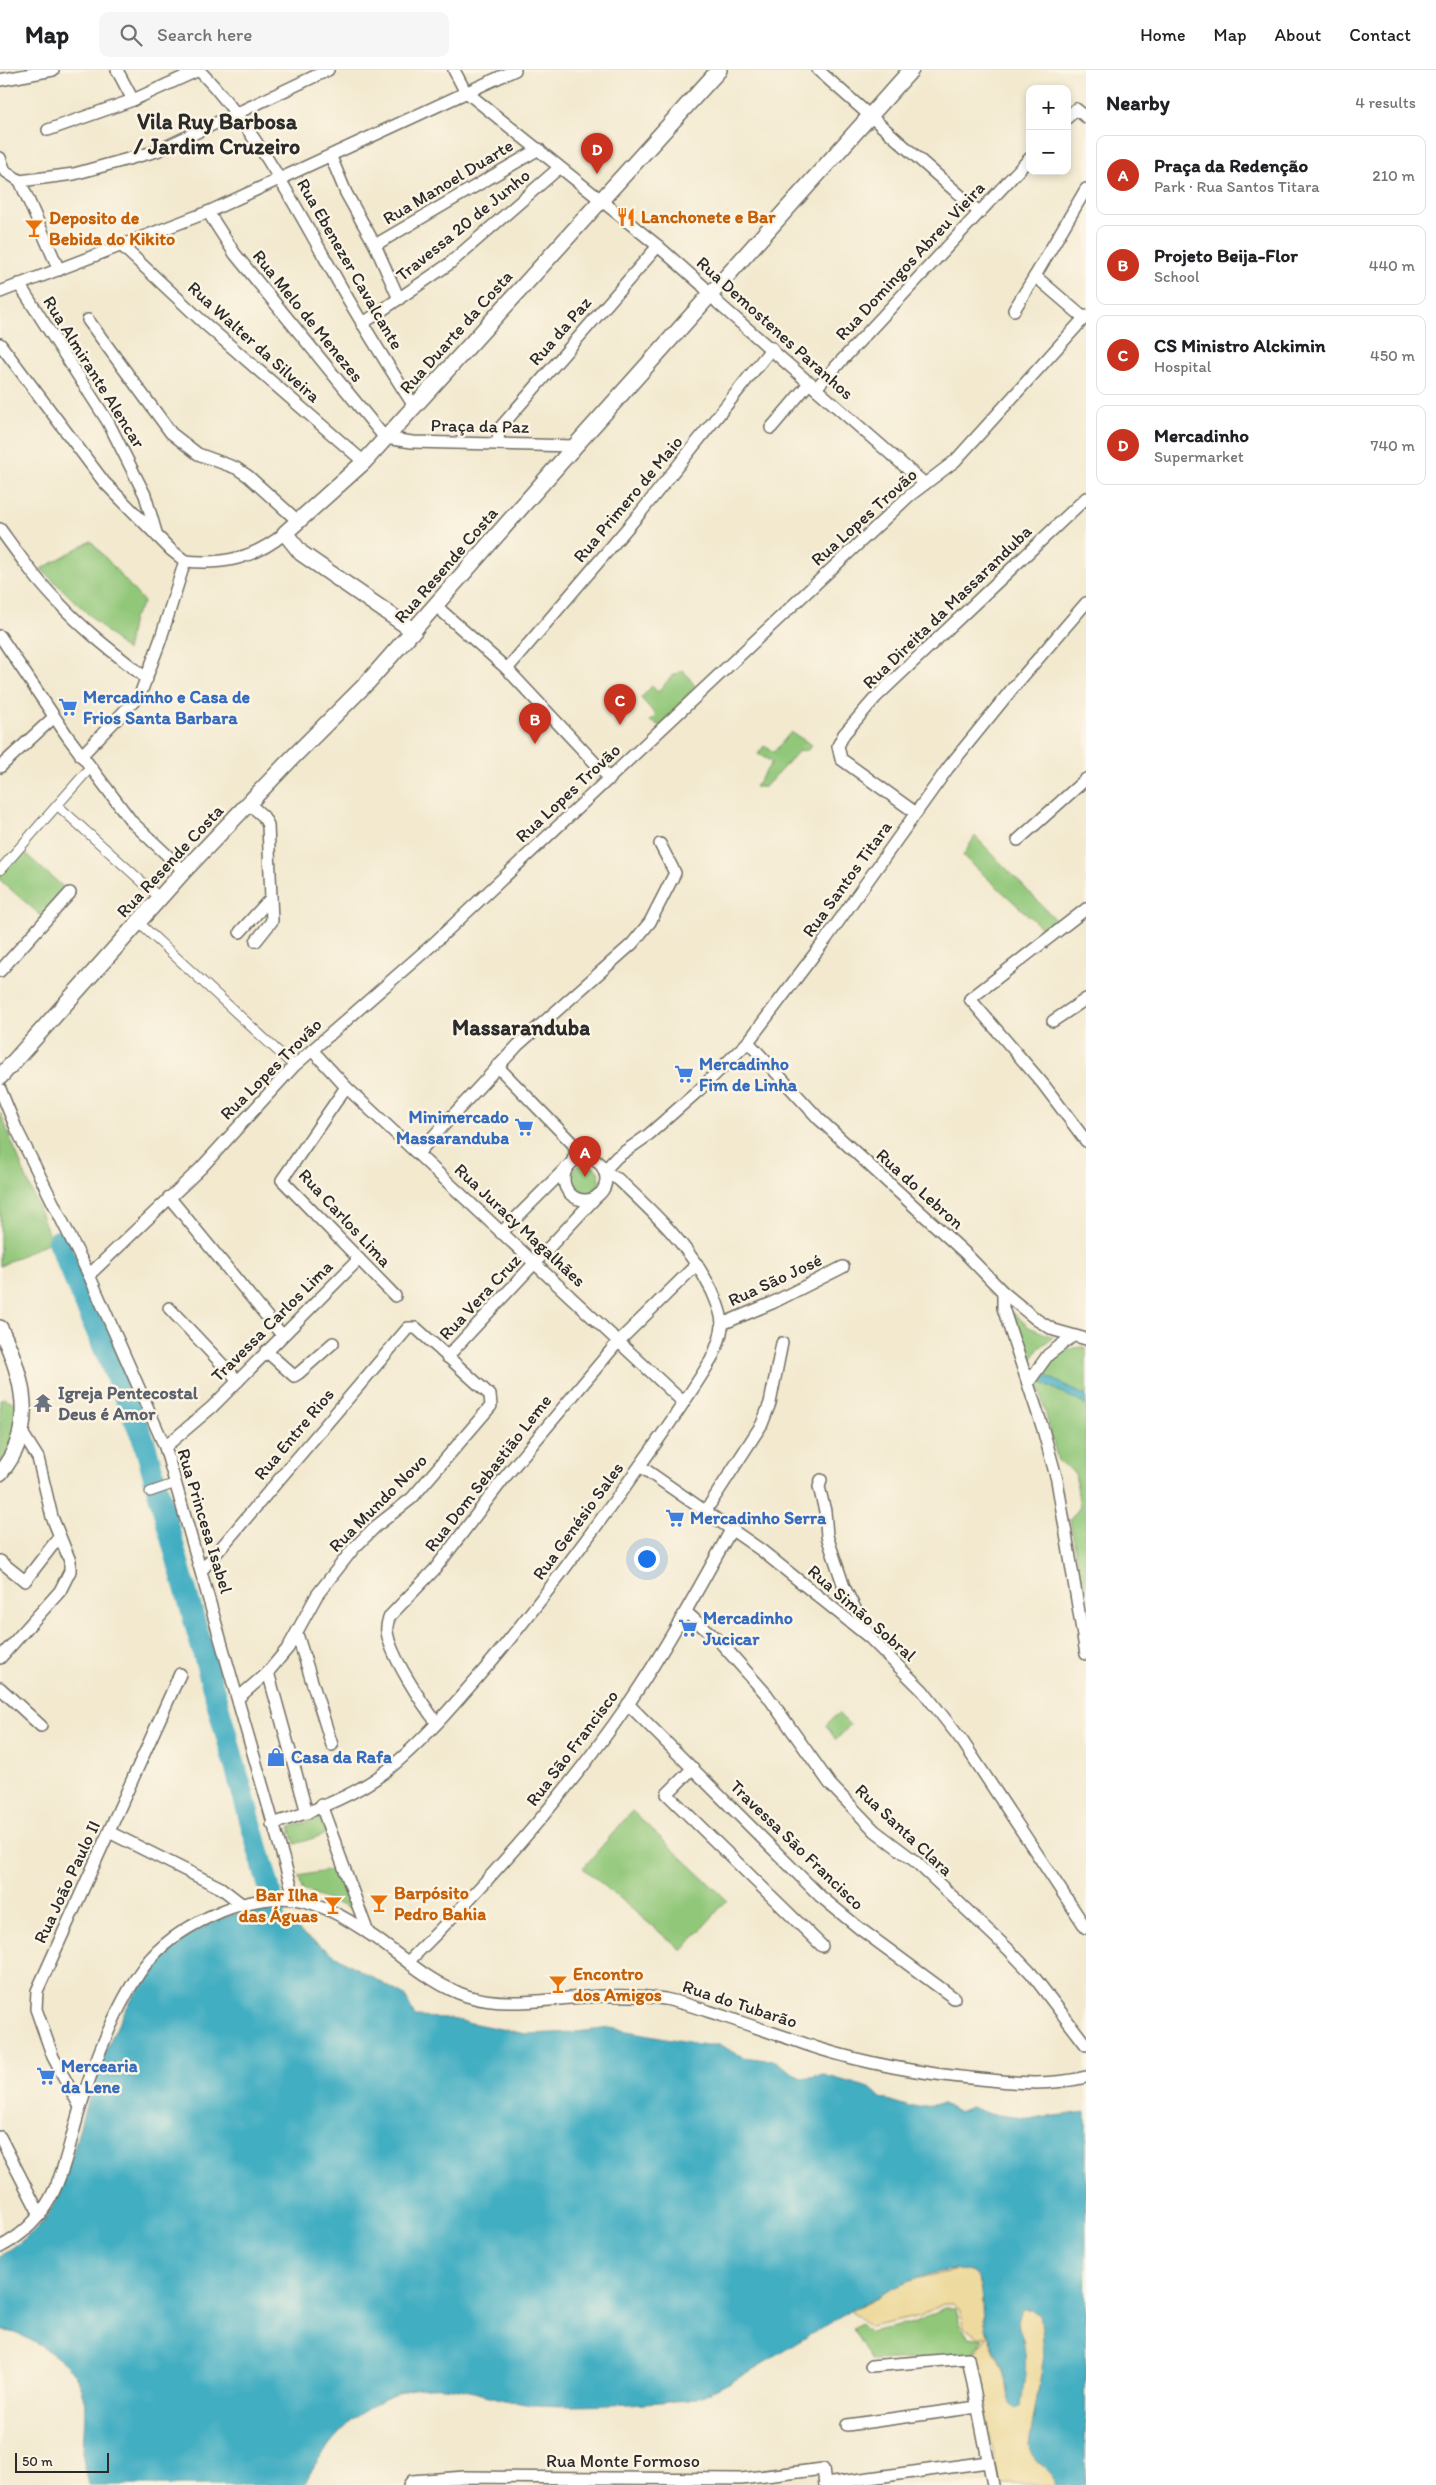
<!DOCTYPE html>
<meta charset="utf-8">
<style>
:root{--surface:#fff;--page:#f6f6f6;--text:#202124;--muted:#757577;--line:#e0e0e0;--accent:#c8321e}
body{margin:0;font-family:Itim,sans-serif;background:var(--page);color:var(--text)}
.controls{position:absolute;right:15px;top:15px;display:grid;overflow:hidden;border-radius:10px;box-shadow:0 2px 8px #0003}
.controls button{width:45px;height:45px;display:grid;place-items:center;padding:0;border:0;border-bottom:1px solid var(--line);background:var(--surface);color:var(--text);font:25px sans-serif}
.scale{position:absolute;left:15px;bottom:12px;width:94px;box-sizing:border-box;padding-left:5px;border:2px solid #2b2b2b;border-top:0;font-size:14px;line-height:18px;white-space:nowrap;color:#2b2b2b;-webkit-text-stroke:4px #fcf5e5;paint-order:stroke}
.you{position:absolute;left:646px;top:1488px;width:18px;height:18px;margin:-12px;border:4px solid #fff;border-radius:50%;background:#1a73e8;box-shadow:0 0 0 8px #1a73e833}
.badge{display:grid;place-items:center;width:32px;height:32px;border-radius:50%;background:var(--accent);color:#fff;font-size:16px;font-weight:700}
.pin{position:absolute;translate:-50% -41px;filter:drop-shadow(0 1px 2px #0008)}
.pin::after{content:'';position:absolute;top:26px;width:18px;height:15px;background:inherit;clip-path:polygon(0 0,100% 0,50% 100%)}
.list{margin:0;padding:0;list-style:none}
h2{display:flex;justify-content:space-between;align-items:center;height:65px;margin:0;padding:0 20px;font-size:21px}
h2 small{font-size:16px;font-weight:400;color:var(--muted)}
.list li{display:grid;grid-template-columns:32px 1fr auto;gap:15px;align-items:center;box-sizing:border-box;height:80px;margin:0 10px 10px;padding:0 10px;border:1px solid var(--line);border-radius:10px}
.list b{display:block;font-size:19px;white-space:nowrap}
.list p{margin:0;font-size:16px;white-space:nowrap;color:var(--muted)}
.list em{font-size:16px;font-style:normal;color:var(--muted)}
.icon{flex:none;width:28px;height:28px;fill:none;stroke:currentColor;stroke-width:2;stroke-linecap:round;stroke-linejoin:round}
.map{position:relative;flex:none;width:1086px;height:2415px;overflow:hidden}
header{display:flex;align-items:center;gap:30px;box-sizing:border-box;height:70px;padding:0 25px;background:var(--surface);border-bottom:1px solid var(--line)}
header strong{font-size:24px}
nav{display:flex;gap:28px;margin-inline-start:auto;font-size:18px}
.search{width:350px;height:45px;background:var(--page);display:flex;align-items:center;gap:12px;box-sizing:border-box;padding:0 18px;border-radius:10px;color:var(--muted);font-size:19px}
main{display:flex}
aside{flex:1;background:var(--surface)}
.map>svg:first-child{display:block}
</style>
<header>
<strong>Map</strong>
<div class="search"><svg class="icon" aria-label="search" viewBox="0 0 24 24"><circle cx="10" cy="10" r="6"/><path d="M15 15l6 6"/></svg>Search here</div>
<nav><a>Home</a><a>Map</a><a>About</a><a>Contact</a></nav>
</header>
<main>
<div class="map">
<svg width="1086" height="2415" viewBox="0 0 1086 2415">
<rect width="100%" height="100%" fill="#fcf5e5"/>
<filter id="ink" filterUnits="userSpaceOnUse"><feTurbulence type="fractalNoise" baseFrequency=".02" numOctaves="2"/><feDisplacementMap in="SourceGraphic" scale="10" xChannelSelector="R" yChannelSelector="G"/><feConvolveMatrix kernelMatrix="1 2 1 2 8 2 1 2 1" color-interpolation-filters="sRGB"/></filter>
<filter id="wash" filterUnits="userSpaceOnUse"><feTurbulence type="fractalNoise" baseFrequency=".0096" numOctaves="4" result="noise"/><feDisplacementMap in="SourceGraphic" scale="20" xChannelSelector="R" yChannelSelector="G"/><feGaussianBlur stdDeviation="1.12" result="paint"/><feColorMatrix in="noise" values="0 0 0 0 0 0 0 0 0 0 0 0 0 0 0 0 0 1.4 0 .05"/><feComposite in="paint" operator="in"/></filter>
<g filter="url(#wash)">
<rect width="100%" height="100%" fill="#f2e9cf"/>
<g fill="#91c779" stroke="#5e7952">
<path d="M91 471 144 532 133 548 127 581 41 499Z"/>
<path d="M683 600 695 616 661 656 650 651 656 645 641 628 652 616 658 622 672 606Z"/>
<path d="M791 662 812 675 808 680 799 681 765 717H755L772 692 758 684 764 676 774 682Z"/>
<path d="M975 766 1057 851 1041 857 963 786Z"/>
<path d="M19 778 70 823 46 850 0 810V800Z"/>
<path d="M0 1042 50 1167 47 1169 49 1172 0 1196Z"/>
<circle cx="585" cy="1109" r="15"/>
<path d="M1012 1242 1029 1257 1053 1267 1038 1279 1028 1296Z"/>
<path d="M1082 1277 1086 1278V1326L1047 1306 1043 1313 1086 1335V1539L1070 1450 1080 1437 1075 1403 1058 1391 1038 1314C1046 1294 1059 1278 1082 1277Z"/>
<path d="M4 1328 17 1334C23 1351 8 1380 0 1395V1330Z"/>
<path d="M838 1643 850 1655 836 1670 826 1655Z"/>
<path d="M632 1741 727 1830 682 1881 583 1798Z"/>
<path d="M321 1748 326 1764 295 1774 290 1757Z"/>
<path d="M337 1799 351 1839 302 1820 299 1806Z"/>
<path d="M945 2238H956L959 2252 968 2267 983 2269 972 2286 872 2291 852 2258 860 2253 869 2262 914 2253Z"/>
</g>
<path fill="#eeda9e" stroke="#8c8264" d="M963 2199 974 2203C988 2221 982 2242 987 2263 991 2276 999 2290 1004 2303L1024 2272C1018 2260 1014 2251 1023 2239H1031L1039 2245 1042 2257 1044 2286 1029 2375 1037 2392 1047 2398 1055 2408 1056 2415H1000L974 2285 987 2267H978L965 2258 959 2238 953 2234H943L920 2246 870 2257 851 2241 906 2211Z"/>
<g fill="#43aec2" stroke="#376c76">
<path d="M1047 1306 1086 1326V1335L1043 1313Z"/>
<path d="M275 1839 304 1865 344 1891 405 1926 415 1947 446 1948 526 1964 577 1962 610 1958 705 1975H720L743 1987 775 1991 801 2008 824 2005 870 2018 881 2028 910 2037 943 2034 957 2042 971 2037 989 2044 1033 2049 1086 2042 1085 2415H1056C1053 2396 1031 2395 1029 2375L1044 2286 1042 2257 1039 2245 1031 2239H1023C1013 2253 1022 2261 1024 2276 1028 2295 1023 2316 1021 2336L1017 2339C1006 2335 1007 2315 1004 2305 1000 2287 989 2272 985 2254 981 2235 986 2219 974 2203 912 2179 759 2310 690 2330 641 2333 588 2338 538 2335 510 2334 481 2322 453 2318 386 2308 331 2359 304 2415H89C87 2405 83 2395 83 2385 84 2330 96 2311 42 2277 29 2269 16 2260 0 2261V2186C18 2174 36 2162 48 2144 70 2109 75 2068 88 2030 116 1941 168 1839 275 1839Z"/>
</g>
<g fill="none" stroke-linecap="round" stroke-linejoin="round">
<path stroke="#43aec2" stroke-width="22" d="M58 1171 144 1371 275 1839"/>
</g>
</g>
<g filter="url(#ink)">
<g fill="none" stroke-linecap="round" stroke-linejoin="round">
<g stroke="#716e64" stroke-width="11">
<g id="pedestrian">
<path d="M57 735 160 828"/>
<path d="M0 800 90 698"/>
<path d="M138 852 294 996"/>
<path d="M150 1422 176 1413"/>
</g>
</g>
<g stroke="#716e64" stroke-width="14">
<g id="minor">
<path d="M117 0 133 30"/>
<path d="M199 0C255 58 292 130 331 199 357 246 385 291 414 336"/>
<path d="M454 0 465 21 658 176 702 215 719 234 925 414"/>
<path d="M818 0 979 142"/>
<path d="M0 10 53 0"/>
<path d="M1067 48 1076 39 1086 47"/>
<path d="M48 60 133 30 199 0"/>
<path d="M331 87 346 123 375 175 399 229"/>
<path d="M0 88 5 101 20 111 59 200"/>
<path d="M20 111 74 104 157 81 328 0"/>
<path d="M208 142 235 184 385 368 412 372 575 376"/>
<path d="M375 175 539 79"/>
<path d="M122 176 204 253 364 392"/>
<path d="M19 214 108 352 145 425 157 466"/>
<path d="M0 222 208 142 515 0"/>
<path d="M1014 240 1035 206"/>
<path d="M1084 248 1035 206 1086 119"/>
<path d="M88 250 171 363 198 384 236 398 248 406 299 452"/>
<path d="M362 254 449 194 559 98"/>
<path d="M0 274 104 412 171 480 185 491"/>
<path d="M816 318 1030 88"/>
<path d="M771 358 810 312"/>
<path d="M498 373 499 359 658 176"/>
<path d="M0 459C19 485 37 511 60 534 86 562 117 585 147 609"/>
<path d="M185 491C223 495 255 488 285 463"/>
<path d="M436 536 507 599 610 709"/>
<path d="M0 566 68 667 132 752 184 801"/>
<path d="M507 599 641 442 772 278"/>
<path d="M81 686 140 625 160 571 185 491"/>
<path d="M0 697 54 647"/>
<path d="M916 743 841 689 838 676 844 664 876 627 1086 428"/>
<path d="M1018 770 1086 709"/>
<path d="M1086 839 970 929 1043 1014 1086 1071"/>
<path d="M240 862 271 828 268 755 263 746 248 733"/>
<path d="M256 871 272 851 271 828"/>
<path d="M0 901 70 823"/>
<path d="M1053 951 1086 929"/>
<path d="M748 972 819 1049 964 1182 1003 1222 1037 1250 1054 1260 1086 1269"/>
<path d="M313 981 346 1017 683 1332"/>
<path d="M497 996 573 1074 576 1082 572 1092"/>
<path d="M346 1017 282 1110 395 1226"/>
<path d="M0 1019 16 1058 89 1205 165 1377 295 1829"/>
<path d="M418 1083 518 975 632 874 650 852 675 803 660 774"/>
<circle cx="585" cy="1109" r="21"/>
<path d="M604 1101 617 1087 647 1066 698 1021 748 972 826 869 948 698 1012 619 1086 533"/>
<path d="M169 1127 282 1265"/>
<path d="M501 1163 566 1098"/>
<path d="M89 1205 201 1098 294 996 433 874 909 426 955 391 1086 246"/>
<path d="M1003 1222V1238L1042 1356 1057 1410 1086 1584"/>
<path d="M169 1238 238 1311"/>
<path d="M722 1254 772 1233 843 1197"/>
<path d="M266 1281 294 1306 299 1303 333 1273"/>
<path d="M447 1287 598 1125"/>
<path d="M1028 1313 1048 1285 1073 1266"/>
<path d="M165 1377 212 1337 359 1189"/>
<path d="M640 1396 761 1480 870 1568 923 1621 963 1672 1086 1858"/>
<path d="M821 1410 819 1417 825 1441 827 1466 844 1517 867 1562"/>
<path d="M705 1442 762 1354 770 1333 782 1273"/>
<path d="M0 1491 25 1511 59 1467"/>
<path d="M202 1500 408 1258H416L490 1325 491 1336 412 1428 375 1457 353 1479 317 1525 288 1578 268 1602 238 1628"/>
<path d="M686 1542 721 1573 767 1625 830 1714 875 1761 916 1792 1008 1879 1031 1903 1086 1975"/>
<path d="M297 1564 332 1675"/>
<path d="M0 1588 60 1521 70 1501V1491L52 1447 38 1388 21 1361"/>
<path d="M268 1602 307 1743"/>
<path d="M0 1618 41 1656"/>
<path d="M628 1634 820 1826 859 1858 954 1928"/>
<path d="M437 1653C423 1635 389 1584 387 1561 386 1555 388 1551 390 1546L435 1499 505 1407 618 1272 697 1194"/>
<path d="M693 1698 667 1724 822 1876"/>
<path d="M321 1735 368 1863"/>
<path d="M272 1754C309 1743 355 1725 385 1702 425 1670 457 1631 490 1593 538 1536 582 1476 626 1415 655 1375 685 1333 711 1290 716 1279 722 1266 722 1254 722 1242 716 1231 712 1221 689 1175 654 1143 618 1109L605 1103"/>
<path d="M109 1762 221 1818 243 1835"/>
<path d="M408 1892C489 1812 564 1727 629 1633 667 1577 699 1518 731 1460"/>
<path d="M80 2037 53 1987 36 1939 37 1921 180 1604"/>
<path d="M0 2067 40 2145"/>
<path d="M0 2177C58 2147 63 2095 80 2038 93 1994 121 1923 150 1889 169 1867 196 1852 222 1841 242 1833 272 1826 294 1829 327 1833 367 1861 393 1881 416 1898 439 1917 467 1926 506 1938 545 1929 586 1927 612 1925 639 1925 665 1929 685 1933 704 1940 723 1946 754 1957 786 1967 817 1978 871 1995 925 2004 980 2009 1016 2013 1051 2016 1086 2007"/>
<path d="M871 2296 968 2288 993 2415"/>
<path d="M847 2355 977 2337"/>
<path d="M825 2414 988 2392"/>
<path d="M409 2415 412 2411 464 2407 741 2409 823 2399 825 2415"/>
</g>
</g>
<g stroke="#716e64" stroke-width="18">
<g id="secondary">
<path d="M414 561 301 483 285 463 364 392 719 0"/>
<path d="M0 1007 184 801 289 691 368 612 575 376 911 0"/>
<path d="M0 1258C23 1305 38 1358 0 1403"/>
</g>
</g>
<use href="#pedestrian" stroke="#fff" stroke-width="9"/>
<use href="#minor" stroke="#fff" stroke-width="11"/>
<use href="#secondary" stroke="#fff" stroke-width="15"/>
</g>
</g>
<defs>
<g id="restaurant-bare" transform="scale(1.5)"><path d="M-5-6h1v4h1v-4h1v4h1v-4h1v5L-1.5 .5V6h-2V.5L-5-1ZM5-6V6H3V1.5H1.5Q1.5-4 5-6Z" fill="#e8710a" stroke="#fcf5e5" stroke-width="2.5" paint-order="stroke"/></g>
<g id="bar-bare" transform="scale(1.5)"><path d="M-6-5H6L.8 .8V4.5H3.5V6h-7V4.5H-.8V.8Z" fill="#e8710a" stroke="#fcf5e5" stroke-width="2.5" paint-order="stroke"/></g>
<g id="supermarket-bare" transform="scale(1.5)"><path d="M-6-5.5h2.5l.6 2H6L4.5 2H-2.5L-4.4-4H-6ZM-1.5 3.2a1.3 1.3 0 1 0 .1 0ZM3 3.2a1.3 1.3 0 1 0 .1 0Z" fill="#3f7fe0" stroke="#fcf5e5" stroke-width="2.5" paint-order="stroke"/></g>
<g id="temple-bare" transform="scale(1.5)"><path d="M0-6L5-2H3V0L6.5 2.5H4V6H1.5V3h-3V6H-4V2.5H-6.5L-3 0V-2H-5Z" fill="#6b7280" stroke="#fcf5e5" stroke-width="2.5" paint-order="stroke"/></g>
<g id="shop-bare" transform="scale(1.5)"><path d="M-5-2.5h2.3a2.7 3.5 0 0 1 5.4 0H5L5.5 6h-11ZM-1.5-2.5h3a1.5 2.3 0 0 0-3 0Z" fill="#3f7fe0" stroke="#fcf5e5" stroke-width="2.5" paint-order="stroke"/></g>
</defs>
<g fill-rule="evenodd">
<use href="#restaurant-bare" x="626" y="147"/>
<use href="#bar-bare" x="34" y="158"/>
<use href="#supermarket-bare" x="68" y="637"/>
<use href="#supermarket-bare" x="684" y="1004"/>
<use href="#supermarket-bare" x="524" y="1057"/>
<use href="#temple-bare" x="43" y="1333"/>
<use href="#supermarket-bare" x="675" y="1448"/>
<use href="#supermarket-bare" x="688" y="1558"/>
<use href="#shop-bare" x="276" y="1687"/>
<use href="#bar-bare" x="379" y="1833"/>
<use href="#bar-bare" x="333" y="1835"/>
<use href="#bar-bare" x="558" y="1914"/>
<use href="#supermarket-bare" x="46" y="2006"/>
</g>
<g text-anchor="middle" stroke-width="5" stroke-linejoin="round" paint-order="stroke">
<g font-size="18" fill="#2b2b2b" stroke="#fcf5e5">
<text transform="translate(448 112) rotate(-31)" y="6">Rua Manoel Duarte</text>
<text transform="translate(463 155) rotate(-39)" y="6">Travessa 20 de Junho</text>
<text transform="translate(910 191) rotate(-47)" y="6">Rua Domingos Abreu Vieira</text>
<text transform="translate(350 194) rotate(60)" y="6">Rua Ebenezer Cavalcante</text>
<text transform="translate(308 246) rotate(51)" y="6">Rua Melo de Menezes</text>
<text transform="translate(775 258) rotate(42)" y="6">Rua Demostenes Paranhos</text>
<text transform="translate(560 261) rotate(-49)" y="6">Rua da Paz</text>
<text transform="translate(456 262) rotate(-48)" y="6">Rua Duarte da Costa</text>
<text transform="translate(254 272) rotate(42)" y="6">Rua Walter da Silveira</text>
<text transform="translate(94 302) rotate(58)" y="6">Rua Almirante Alencar</text>
<text transform="translate(480 356) rotate(1)" y="6">Praça da Paz</text>
<text transform="translate(628 429) rotate(-50)" y="6">Rua Primero de Maio</text>
<text transform="translate(864 447) rotate(-42)" y="6">Rua Lopes Trovão</text>
<text transform="translate(446 495) rotate(-49)" y="6">Rua Resende Costa</text>
<text transform="translate(947 537) rotate(-44)" y="6">Rua Direita da Massaranduba</text>
<text transform="translate(568 723) rotate(-43)" y="6">Rua Lopes Trovão</text>
<text transform="translate(170 791) rotate(-47)" y="6">Rua Resende Costa</text>
<text transform="translate(847 809) rotate(-54)" y="6">Rua Santos Titara</text>
<text transform="translate(271 999) rotate(-45)" y="6">Rua Lopes Trovão</text>
<text transform="translate(920 1119) rotate(42)" y="6">Rua do Lebron</text>
<text transform="translate(345 1148) rotate(47)" y="6">Rua Carlos Lima</text>
<text transform="translate(520 1155) rotate(43)" y="6">Rua Juracy Magalhães</text>
<text transform="translate(775 1210) rotate(-25)" y="6">Rua São José</text>
<text transform="translate(480 1227) rotate(-47)" y="6">Rua Vera Cruz</text>
<text transform="translate(272 1251) rotate(-45)" y="6">Travessa Carlos Lima</text>
<text transform="translate(294 1364) rotate(-50)" y="6">Rua Entre Rios</text>
<text transform="translate(488 1403) rotate(-52)" y="6">Rua Dom Sebastião Leme</text>
<text transform="translate(378 1433) rotate(-45)" y="6">Rua Mundo Novo</text>
<text transform="translate(205 1451) rotate(73)" y="6">Rua Princesa Isabel</text>
<text transform="translate(578 1451) rotate(-54)" y="6">Rua Genésio Sales</text>
<text transform="translate(862 1543) rotate(41)" y="6">Rua Simão Sobral</text>
<text transform="translate(572 1678) rotate(-53)" y="6">Rua São Francisco</text>
<text transform="translate(904 1760) rotate(43)" y="6">Rua Santa Clara</text>
<text transform="translate(797 1775) rotate(44)" y="6">Travessa Sāo Francisco</text>
<text transform="translate(67 1812) rotate(-65)" y="6">Rua João Paulo II</text>
<text transform="translate(740 1934) rotate(18)" y="6">Rua do Tubarão</text>
<text x="623" y="2397">Rua Monte Formoso</text>
</g>
<g font-size="18" font-weight="bold" fill="#c56008" stroke="#fcf5e5" text-anchor="start">
<text x="641" y="153">Lanchonete e Bar</text>
<text x="49" y="154">Deposito de<tspan x="49" dy="21">Bebida do Kikito</tspan></text>
<text x="394" y="1829">Barpósito<tspan x="394" dy="21">Pedro Bahia</tspan></text>
<text x="318" y="1831" text-anchor="end">Bar Ilha<tspan x="318" dy="21">das Águas</tspan></text>
<text x="573" y="1910">Encontro<tspan x="573" dy="21">dos Amigos</tspan></text>
</g>
<g font-size="18" font-weight="bold" fill="#366cbe" stroke="#fcf5e5" text-anchor="start">
<text x="83" y="633">Mercadinho e Casa de<tspan x="83" dy="21">Frios Santa Barbara</tspan></text>
<text x="699" y="1000">Mercadinho<tspan x="699" dy="21">Fim de Linha</tspan></text>
<text x="509" y="1053" text-anchor="end">Minimercado<tspan x="509" dy="21">Massaranduba</tspan></text>
<text x="690" y="1454">Mercadinho Serra</text>
<text x="703" y="1554">Mercadinho<tspan x="703" dy="21">Jucicar</tspan></text>
<text x="291" y="1693">Casa da Rafa</text>
<text x="61" y="2002">Mercearia<tspan x="61" dy="21">da Lene</tspan></text>
</g>
<g font-size="18" font-weight="bold" fill="#5b616d" stroke="#fcf5e5" text-anchor="start">
<text x="58" y="1329">Igreja Pentecostal<tspan x="58" dy="21">Deus é Amor</tspan></text>
</g>
<g font-size="22" font-weight="bold" fill="#2b2b2b" stroke="#fcf5e5">
<text x="217" y="59">Vila Ruy Barbosa<tspan x="217" dy="25">/ Jardim Cruzeiro</tspan></text>
<text x="521" y="965">Massaranduba</text>
</g>
</g>
</svg>
<div class="controls">
<button>+</button>
<button>−</button>
</div>
<div class="scale">50 m</div>
<div class="you"></div>
<div class="pin badge" style="left:585px;top:1107px">A</div>
<div class="pin badge" style="left:535px;top:674px">B</div>
<div class="pin badge" style="left:620px;top:655px">C</div>
<div class="pin badge" style="left:597px;top:104px">D</div>
</div>
<aside>
<h2>Nearby<small>4 results</small></h2>
<ul class="list">
<li><span class="badge">A</span><div><b>Praça da Redenção</b><p>Park · Rua Santos Titara</p></div><em>210 m</em></li>
<li><span class="badge">B</span><div><b>Projeto Beija-Flor</b><p>School</p></div><em>440 m</em></li>
<li><span class="badge">C</span><div><b>CS Ministro Alckimin</b><p>Hospital</p></div><em>450 m</em></li>
<li><span class="badge">D</span><div><b>Mercadinho</b><p>Supermarket</p></div><em>740 m</em></li>
</ul>
</aside>
</main>
